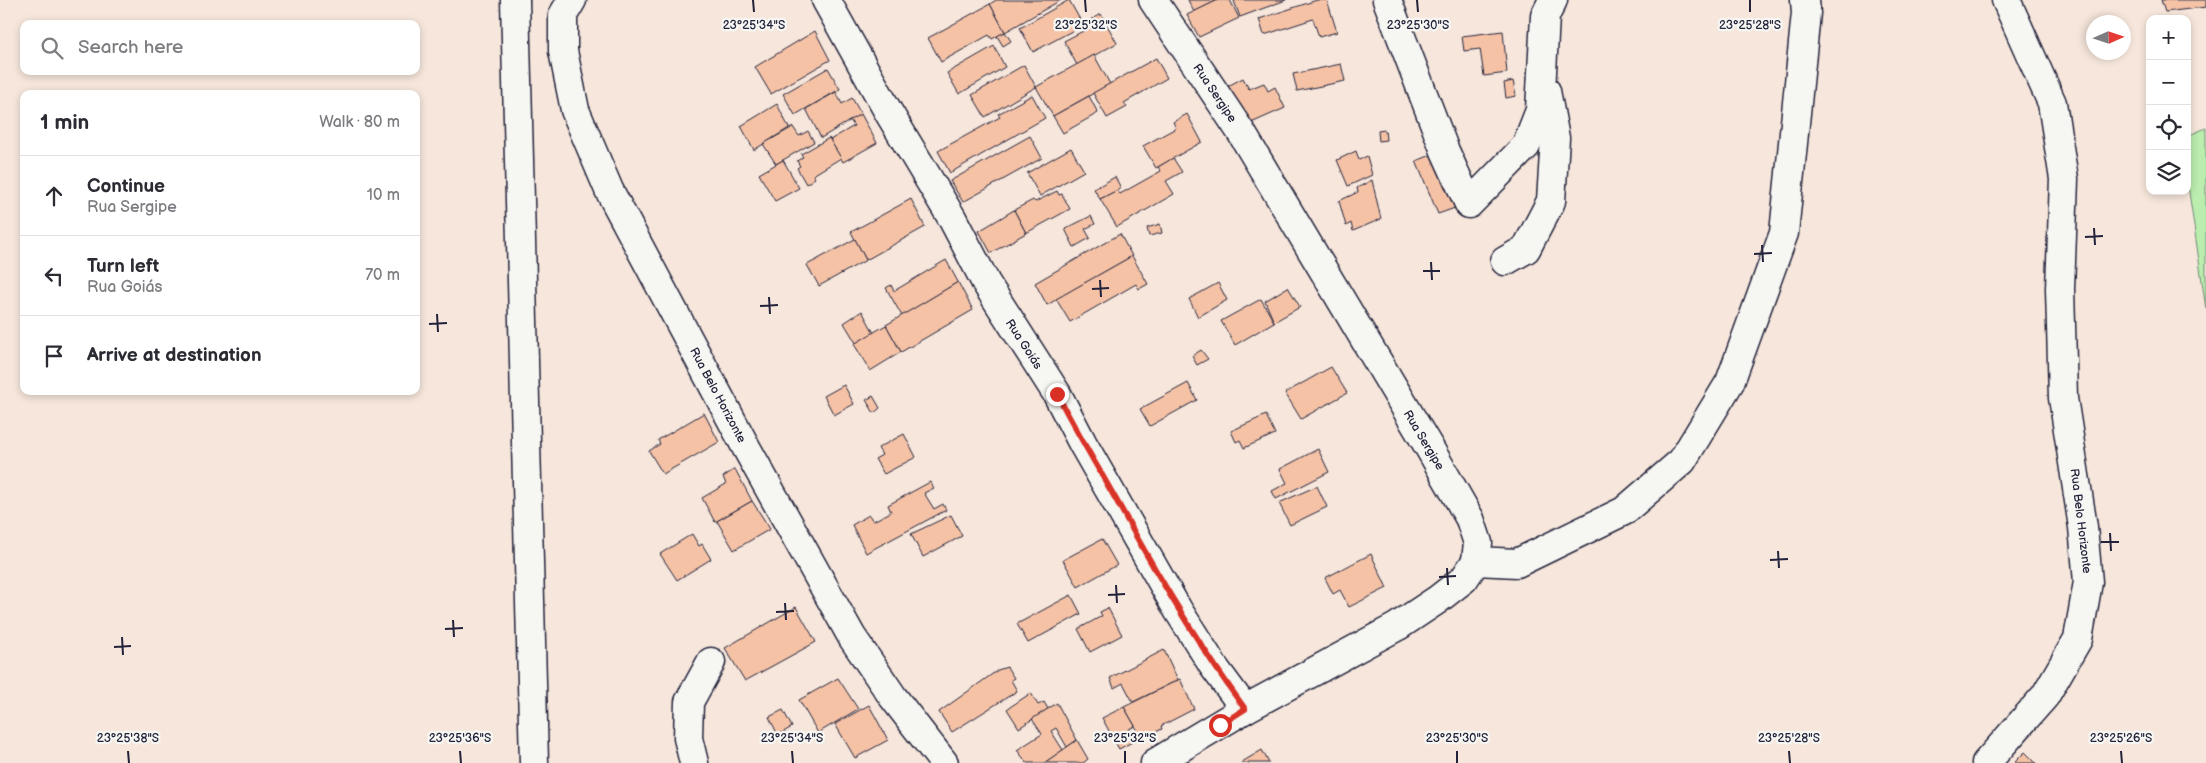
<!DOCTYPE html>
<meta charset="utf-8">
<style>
:root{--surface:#fff;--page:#f2f2f3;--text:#2b2b33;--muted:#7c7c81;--line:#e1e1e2}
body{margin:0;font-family:"Balsamiq Sans",sans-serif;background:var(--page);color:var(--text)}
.controls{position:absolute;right:15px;top:15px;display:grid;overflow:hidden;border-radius:10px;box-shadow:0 2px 8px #0003}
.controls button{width:45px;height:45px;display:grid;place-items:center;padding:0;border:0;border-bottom:1px solid var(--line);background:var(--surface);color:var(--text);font:25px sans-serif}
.compass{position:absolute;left:2086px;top:15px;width:45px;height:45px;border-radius:50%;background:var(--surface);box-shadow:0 2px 8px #0003;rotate:87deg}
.stop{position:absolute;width:15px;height:15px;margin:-11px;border:4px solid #d93025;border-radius:50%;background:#fff}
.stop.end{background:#d93025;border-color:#fff;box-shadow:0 1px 5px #0008}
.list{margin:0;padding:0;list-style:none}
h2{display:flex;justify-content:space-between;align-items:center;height:65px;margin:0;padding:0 20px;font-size:21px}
h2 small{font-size:16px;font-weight:400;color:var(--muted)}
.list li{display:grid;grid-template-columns:32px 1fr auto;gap:15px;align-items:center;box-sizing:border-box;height:80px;padding:0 20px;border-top:1px solid var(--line)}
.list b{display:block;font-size:19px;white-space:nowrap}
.list p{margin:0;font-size:16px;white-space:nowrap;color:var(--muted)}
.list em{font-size:16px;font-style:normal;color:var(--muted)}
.icon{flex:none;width:28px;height:28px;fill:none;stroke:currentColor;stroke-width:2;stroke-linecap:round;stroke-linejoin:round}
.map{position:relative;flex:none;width:2206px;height:763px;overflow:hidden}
.search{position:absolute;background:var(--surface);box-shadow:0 2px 8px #0003;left:20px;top:20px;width:400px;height:55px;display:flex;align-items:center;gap:12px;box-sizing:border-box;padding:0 18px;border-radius:10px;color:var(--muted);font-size:19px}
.panel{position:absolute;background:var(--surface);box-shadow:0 2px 8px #0003;left:20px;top:90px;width:400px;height:305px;border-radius:10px}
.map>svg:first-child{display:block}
</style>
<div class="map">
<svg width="2206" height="763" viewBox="0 0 2206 763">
<rect width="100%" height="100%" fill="#f6e6db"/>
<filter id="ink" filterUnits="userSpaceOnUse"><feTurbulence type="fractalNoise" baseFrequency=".02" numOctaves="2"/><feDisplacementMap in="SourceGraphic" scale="10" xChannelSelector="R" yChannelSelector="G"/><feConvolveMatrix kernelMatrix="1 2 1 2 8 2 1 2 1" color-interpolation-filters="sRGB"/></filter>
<g filter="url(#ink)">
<path fill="#bbedae" stroke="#6e8874" d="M2206 128V309L2187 178V136Z"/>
<g fill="#f5c2a6" stroke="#22223b">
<path d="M996 0H1061L1005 32 990 4Z"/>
<path d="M1069 0 1083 25 1033 52 1020 28Z"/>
<path d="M1188 0H1218L1194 12Z"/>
<path d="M1218 0H1230L1239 18 1199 37 1187 15Z"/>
<path d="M1236 0H1286L1240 17 1234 1Z"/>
<path d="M1317 0H1327L1337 32 1319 37 1313 19 1264 35 1259 19Z"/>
<path d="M2161 0H2206V7L2165 12Z"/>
<path d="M990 4 1005 32 992 39 989 35 941 62 928 38Z"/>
<path d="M1101 14 1117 43 1077 65 1064 41 1089 28 1086 23Z"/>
<path d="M815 31 830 60 771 94 755 67Z"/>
<path d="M1503 31 1507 73 1484 76 1480 49 1464 51 1462 36Z"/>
<path d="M1005 32 1011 41 1003 46 997 36Z"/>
<path d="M994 46 1005 67 959 94 947 73Z"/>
<path d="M1094 55 1110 84 1053 116 1036 87Z"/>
<path d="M1156 58 1167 78 1124 103 1127 107 1107 118 1093 93Z"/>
<path d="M1341 64 1345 81 1297 91 1293 74Z"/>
<path d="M1024 65 1036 87 985 117 972 95Z"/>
<path d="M828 68 840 89 795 115 783 94Z"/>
<path d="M1243 78 1249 89 1264 83 1268 91 1275 87 1285 108 1249 124 1228 86Z"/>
<path d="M1513 81 1516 96 1506 98 1504 83Z"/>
<path d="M836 92 842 104 852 98 861 114 821 138 806 109Z"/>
<path d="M1032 95 1045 118 950 173 938 151 1000 117 998 114Z"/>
<path d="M1089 96 1098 113 1063 133 1053 116Z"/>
<path d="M777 104 789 128 754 150 741 126Z"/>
<path d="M861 114 877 143 843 162 830 140 854 126 850 120Z"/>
<path d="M1187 114 1202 142 1156 168 1143 146 1176 128 1173 122Z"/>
<path d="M793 127 799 136 808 131 814 142 776 164 763 144Z"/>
<path d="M1385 130 1386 140 1379 141 1378 131Z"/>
<path d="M1030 136 1042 158 963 202 950 181Z"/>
<path d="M829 138 841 158 813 175 815 178 806 184 797 168 800 166 797 161 803 157 801 154Z"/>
<path d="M1071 148 1084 171 1040 196 1027 173Z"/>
<path d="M1356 151 1359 160 1367 156 1372 175 1348 186 1337 160Z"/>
<path d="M1434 154 1455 208 1438 214 1416 161Z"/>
<path d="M1173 158 1182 172 1166 181 1174 194 1117 227 1100 199 1117 190 1120 194 1161 171 1158 167Z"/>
<path d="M783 160 799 188 775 201 759 174Z"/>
<path d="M1115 177 1121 188 1100 199 1094 189Z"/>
<path d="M1372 180 1381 219 1353 231 1351 223 1346 226 1339 201 1358 192 1357 188Z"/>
<path d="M1057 191 1059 195 1062 194 1070 209 1026 233 1014 210 1033 200 1035 202Z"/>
<path d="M911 199 925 227 866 260 851 232Z"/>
<path d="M1014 210 1026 233 991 253 979 231Z"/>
<path d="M1091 216 1095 224 1085 229 1090 238 1074 247 1065 229Z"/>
<path d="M1160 224 1162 233 1149 236 1147 228Z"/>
<path d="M1120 234 1132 256 1047 305 1035 283Z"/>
<path d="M855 239 866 260 819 286 807 265Z"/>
<path d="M1132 256 1148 284 1139 289 1136 284 1070 322 1056 299Z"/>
<path d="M946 260 958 282 902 316 886 288 891 285 894 291Z"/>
<path d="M958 282 973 310 901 352 886 325Z"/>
<path d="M1218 283 1227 300 1198 317 1189 299Z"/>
<path d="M1288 287 1300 307 1274 322 1265 301Z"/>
<path d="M1261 299 1274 322 1235 345 1221 321Z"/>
<path d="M862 311 874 333 856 343 844 323Z"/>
<path d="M886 325 901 352 870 371 854 344Z"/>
<path d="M1201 350 1208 359 1197 365 1192 356Z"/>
<path d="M1331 367 1347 393 1301 419 1285 393Z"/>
<path d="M1188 383 1197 400 1150 426 1140 409Z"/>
<path d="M844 385 854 404 834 415 824 396Z"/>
<path d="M873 396 880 408 874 413 866 400Z"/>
<path d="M704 413 719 442 663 474 649 451 660 444 658 440Z"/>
<path d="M1266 415 1275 434 1244 448 1240 440 1236 442 1231 431Z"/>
<path d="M904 434 916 457 884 474 875 459 882 455 878 448Z"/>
<path d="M1318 449 1329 472 1276 499 1272 491 1287 483 1280 469Z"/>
<path d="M735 469 752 501 715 522 702 498 726 484 723 477Z"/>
<path d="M930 482 934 488 924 493 934 509 943 504 946 510 866 553 852 525 869 515 873 521 891 512 888 505Z"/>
<path d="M1317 486 1327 507 1290 525 1279 503Z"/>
<path d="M752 501 770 529 734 550 717 521Z"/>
<path d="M951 515 962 536 923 557 911 534Z"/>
<path d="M692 534 699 546 702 544 711 559 677 580 660 554Z"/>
<path d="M1102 539 1117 565 1078 587 1063 560Z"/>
<path d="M1371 554 1387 588 1349 607 1340 590 1333 594 1325 578Z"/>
<path d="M1071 595 1081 614 1028 643 1017 624Z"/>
<path d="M796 607 816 642 745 681 725 648Z"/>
<path d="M1108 608 1122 635 1090 652 1078 629 1102 616 1100 612Z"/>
<path d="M1164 650 1178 680 1133 702 1123 683 1114 688 1110 678Z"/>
<path d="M1007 667 1014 678 1011 680 1017 691 952 732 939 712 998 670Z"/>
<path d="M838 678 858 709 818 733 799 700Z"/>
<path d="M1180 679 1194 709 1161 726 1162 729 1142 738 1124 707Z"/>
<path d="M1031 693 1038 705 1044 702 1048 709 1019 728 1007 709Z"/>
<path d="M1057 703 1077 740 1067 747 1056 728 1051 731 1063 750 1044 763H1027L1017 750 1042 734 1032 719Z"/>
<path d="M869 705 888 740 855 758 835 724Z"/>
<path d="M1124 707 1135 726 1129 729 1136 740 1119 749 1102 718Z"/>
<path d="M783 710 792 727 778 735 769 717Z"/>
<path d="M1077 740 1088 759 1083 763H1044Z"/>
<path d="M1262 750 1269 763H1242V762Z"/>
<path d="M2025 752 2036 763H2014Z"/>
</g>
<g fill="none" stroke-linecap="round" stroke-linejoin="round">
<g stroke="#22223b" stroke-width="31">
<g id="street">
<path d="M515 0 534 763"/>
<path d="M572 0 563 15V51L575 110 609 190 747 449 852 637 893 697 944 763"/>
<path d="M826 0 889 113 952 218 986 283 1057 394 1083 444 1178 610 1214 667 1245 709"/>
<path d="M1153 0 1241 132 1430 449 1470 519 1478 543 1476 561 1464 579 1437 600 1398 626 1245 709 1155 763"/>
<path d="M1387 0 1445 151 1469 204 1526 146 1540 110 1545 16 1553 0"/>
<path d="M1505 261 1526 249 1551 201 1555 138 1546 91"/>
<path d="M1476 561 1517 563 1624 511 1682 461 1730 382 1784 233 1806 13 1805 0"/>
<path d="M694 763 688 738 689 702 711 662"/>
<path d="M1986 763 2045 696 2078 639 2088 582 2083 527 2063 398 2060 289 2064 179 2052 103 2006 0"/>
</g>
</g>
<use href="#street" stroke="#f6f6f2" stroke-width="28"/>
</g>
</g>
<g fill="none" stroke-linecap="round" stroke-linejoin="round" filter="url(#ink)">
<path stroke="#d93025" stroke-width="6" d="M1057 394C1078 435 1102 474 1124 514 1161 582 1200 647 1245 709L1220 725"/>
</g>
<path fill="none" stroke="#22223b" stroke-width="2" d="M753 0 754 12M1085 0 1086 12M1417 0 1418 12M1750 0V12M2094 228 2095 245M2085 237 2103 236M1762 245 1763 262M1754 254 1772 253M1431 262 1432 280M1423 271H1440M1100 280 1101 297M1092 289 1109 288M769 297 770 314M760 306 778 305M437 314 438 332M429 324 447 323M2110 533 2111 551M2101 542H2119M1778 551 1779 568M1770 560 1788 559M1447 568 1448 585M1439 577 1456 576M1116 585 1117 603M1108 595 1125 594M785 603 786 620M776 612 794 611M453 620 454 637M445 629 463 628M122 637 123 655M114 647 131 646M128 751 129 763M460 751 461 763M792 751 793 763M1125 751V763M1457 751V763M1789 751 1790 763M2121 751 2122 763"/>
<g text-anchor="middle" stroke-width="4.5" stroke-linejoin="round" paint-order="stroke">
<g font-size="12" fill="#22223b" stroke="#f6f6f2">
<text transform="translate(1215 93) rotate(56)" y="4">Rua Sergipe</text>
<text transform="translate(1024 344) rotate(57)" y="4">Rua Goiás</text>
<text transform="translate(718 395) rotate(62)" y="4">Rua Belo Horizonte</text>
<text transform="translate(1424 440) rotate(59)" y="4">Rua Sergipe</text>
<text transform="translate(2081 521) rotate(83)" y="4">Rua Belo Horizonte</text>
</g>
</g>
<g font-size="12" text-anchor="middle" fill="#22223b" stroke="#f6f6f2" stroke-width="4.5" stroke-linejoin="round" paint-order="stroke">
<text x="754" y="29">23°25'34"S</text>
<text x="1086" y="29">23°25'32"S</text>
<text x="1418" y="29">23°25'30"S</text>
<text x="1750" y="29">23°25'28"S</text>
<text x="128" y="742">23°25'38"S</text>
<text x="460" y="742">23°25'36"S</text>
<text x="792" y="742">23°25'34"S</text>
<text x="1125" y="742">23°25'32"S</text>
<text x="1457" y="742">23°25'30"S</text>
<text x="1789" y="742">23°25'28"S</text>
<text x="2121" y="742">23°25'26"S</text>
</g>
</svg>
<div class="controls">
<button>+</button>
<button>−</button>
<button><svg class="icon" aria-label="locate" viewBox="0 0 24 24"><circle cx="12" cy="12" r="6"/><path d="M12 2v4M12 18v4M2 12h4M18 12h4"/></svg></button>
<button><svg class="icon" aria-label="layers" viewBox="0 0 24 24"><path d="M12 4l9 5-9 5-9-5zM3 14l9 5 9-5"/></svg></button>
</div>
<svg class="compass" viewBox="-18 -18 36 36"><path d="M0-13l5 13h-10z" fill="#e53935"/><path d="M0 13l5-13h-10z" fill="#7c7c81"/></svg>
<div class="stop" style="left:1220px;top:725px"></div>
<div class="stop end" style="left:1057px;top:394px"></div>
<div class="search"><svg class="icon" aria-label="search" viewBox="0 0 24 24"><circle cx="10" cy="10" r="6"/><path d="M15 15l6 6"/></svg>Search here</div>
<section class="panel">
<h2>1 min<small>Walk · 80 m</small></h2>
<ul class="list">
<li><svg class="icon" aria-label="ahead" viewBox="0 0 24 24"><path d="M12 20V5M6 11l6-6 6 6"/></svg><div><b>Continue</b><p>Rua Sergipe</p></div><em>10 m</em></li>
<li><svg class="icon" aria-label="left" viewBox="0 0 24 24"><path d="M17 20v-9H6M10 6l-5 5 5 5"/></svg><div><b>Turn left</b><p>Rua Goiás</p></div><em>70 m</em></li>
<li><svg class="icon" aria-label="arrive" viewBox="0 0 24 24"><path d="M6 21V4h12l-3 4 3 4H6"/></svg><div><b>Arrive at destination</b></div></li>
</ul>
</section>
</div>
